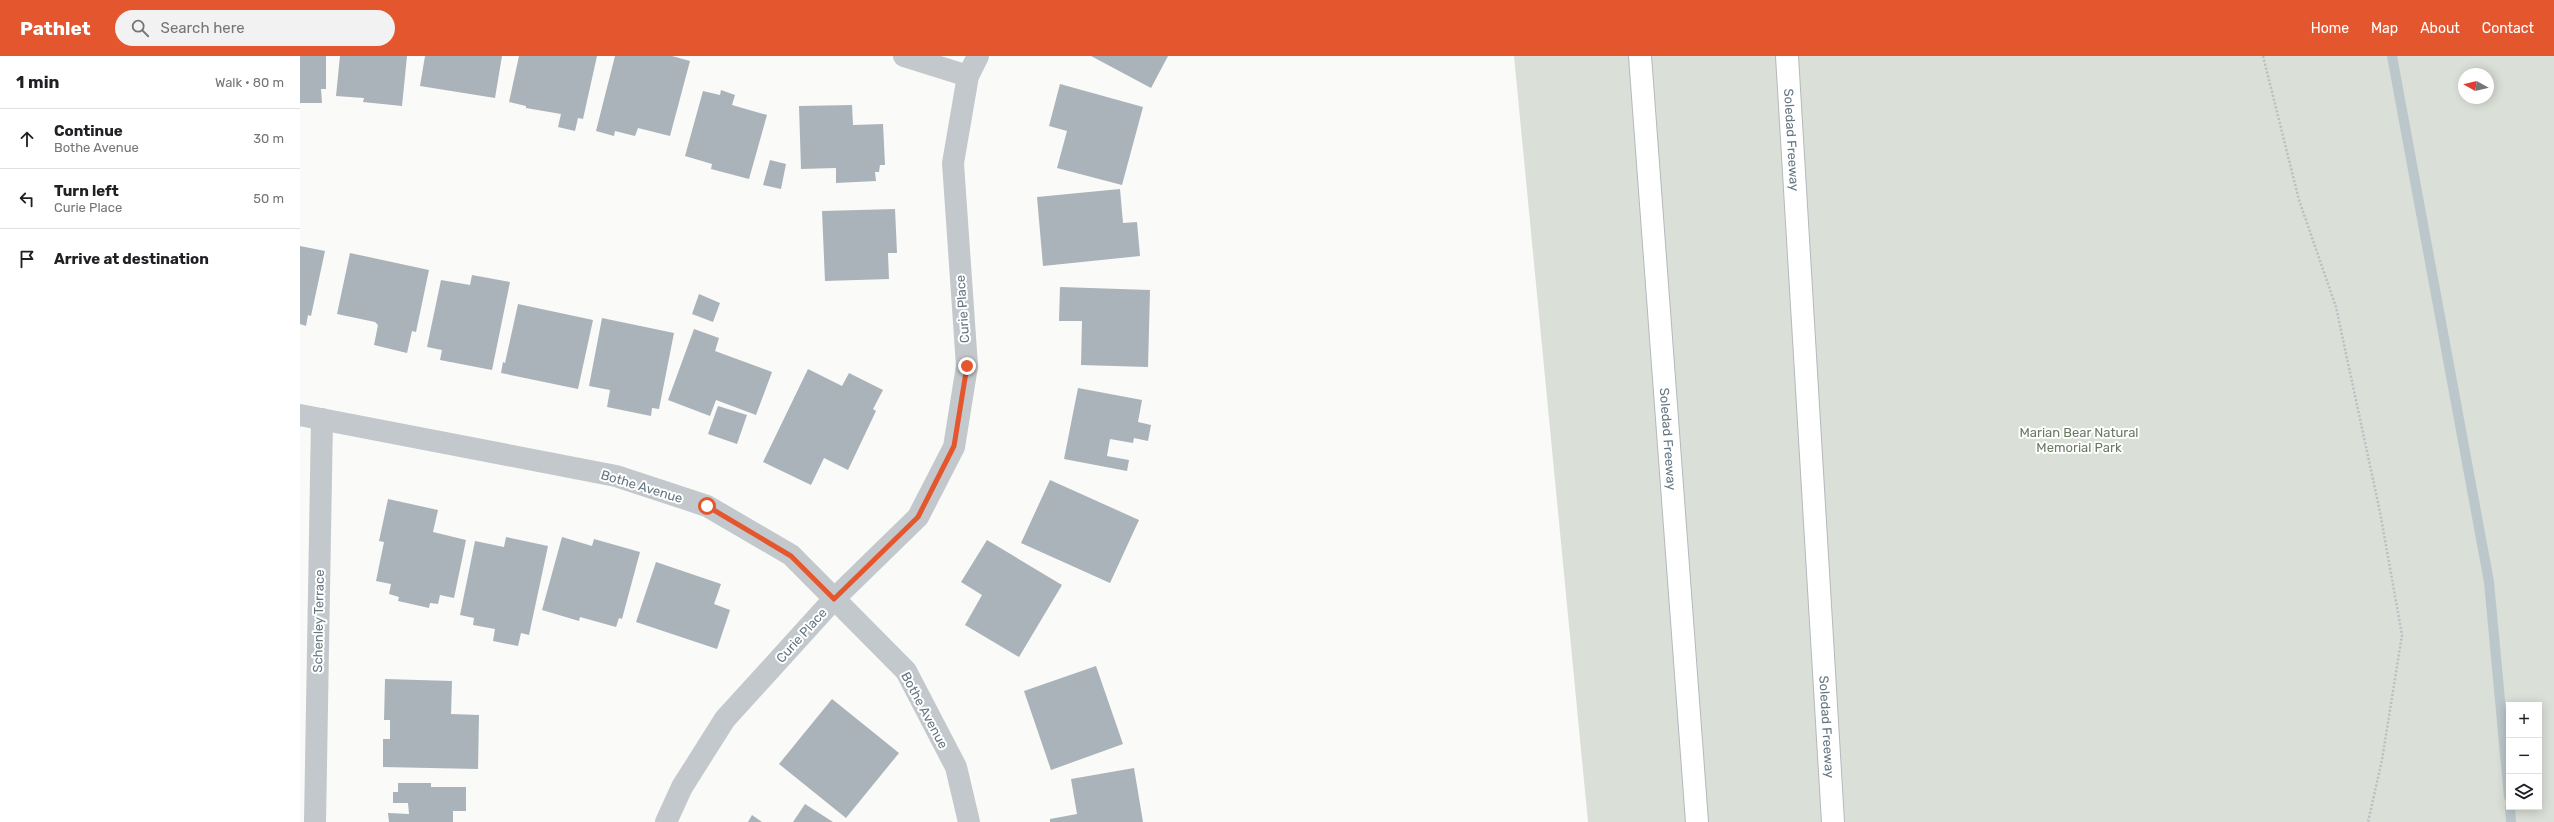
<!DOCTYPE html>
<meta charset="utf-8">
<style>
:root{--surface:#fff;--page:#f2f2f2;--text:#202124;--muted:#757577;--line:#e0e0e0;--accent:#e4572e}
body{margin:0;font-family:Rubik,sans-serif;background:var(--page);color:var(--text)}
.controls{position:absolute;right:12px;bottom:12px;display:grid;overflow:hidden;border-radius:0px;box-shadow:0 2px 10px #0003}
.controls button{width:36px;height:36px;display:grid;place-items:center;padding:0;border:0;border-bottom:1px solid var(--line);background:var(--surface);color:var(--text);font:20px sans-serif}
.compass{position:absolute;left:2158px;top:12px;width:36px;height:36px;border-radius:50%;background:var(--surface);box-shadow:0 2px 10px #0003;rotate:278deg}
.stop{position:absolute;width:12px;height:12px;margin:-9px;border:3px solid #e4572e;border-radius:50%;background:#fff}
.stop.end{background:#e4572e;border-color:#fff;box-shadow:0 1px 4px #0008}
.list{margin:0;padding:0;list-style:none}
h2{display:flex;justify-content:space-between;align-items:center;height:52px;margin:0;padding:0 16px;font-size:17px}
h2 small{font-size:13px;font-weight:400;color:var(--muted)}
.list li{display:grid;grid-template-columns:26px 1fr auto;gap:12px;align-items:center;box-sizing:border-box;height:60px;padding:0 16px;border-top:1px solid var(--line)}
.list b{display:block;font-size:15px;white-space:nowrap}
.list p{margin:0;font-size:13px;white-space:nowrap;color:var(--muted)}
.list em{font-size:13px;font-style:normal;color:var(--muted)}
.icon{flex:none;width:22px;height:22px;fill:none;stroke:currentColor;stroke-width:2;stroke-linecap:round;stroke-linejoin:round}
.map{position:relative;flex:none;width:2254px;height:766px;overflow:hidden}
header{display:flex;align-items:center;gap:24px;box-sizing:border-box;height:56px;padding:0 20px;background:var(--accent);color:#fff}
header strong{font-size:19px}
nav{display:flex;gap:22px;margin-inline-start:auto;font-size:14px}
.search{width:280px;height:36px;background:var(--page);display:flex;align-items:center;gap:10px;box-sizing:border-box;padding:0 14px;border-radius:22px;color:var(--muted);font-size:15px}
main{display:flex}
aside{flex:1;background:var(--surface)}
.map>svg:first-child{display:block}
</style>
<header>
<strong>Pathlet</strong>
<div class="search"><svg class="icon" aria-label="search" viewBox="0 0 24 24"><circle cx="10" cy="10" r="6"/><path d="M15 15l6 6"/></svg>Search here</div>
<nav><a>Home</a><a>Map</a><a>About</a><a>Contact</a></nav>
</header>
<main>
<aside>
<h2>1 min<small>Walk · 80 m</small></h2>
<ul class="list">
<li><svg class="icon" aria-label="ahead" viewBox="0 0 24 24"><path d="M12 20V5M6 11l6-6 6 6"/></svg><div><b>Continue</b><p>Bothe Avenue</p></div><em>30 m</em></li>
<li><svg class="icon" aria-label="left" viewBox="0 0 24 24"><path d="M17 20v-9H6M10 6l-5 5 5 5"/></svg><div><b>Turn left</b><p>Curie Place</p></div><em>50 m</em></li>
<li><svg class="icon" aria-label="arrive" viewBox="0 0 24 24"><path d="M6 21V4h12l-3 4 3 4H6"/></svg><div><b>Arrive at destination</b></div></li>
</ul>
</aside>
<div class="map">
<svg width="2254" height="766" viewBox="0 0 2254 766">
<rect width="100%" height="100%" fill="#fafaf8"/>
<path fill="#dadfd7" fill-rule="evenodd" d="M1214 0H2254V766H1288ZM2164 18H2188V42H2164ZM2209 649H2239V751H2209Z"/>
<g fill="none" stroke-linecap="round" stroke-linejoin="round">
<g stroke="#bbc7cb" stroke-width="10">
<path d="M2092 0 2189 526 2209 741"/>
<path d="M2210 751 2211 766"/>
</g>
</g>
<g fill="#aab3b9">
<path d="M0 0H26V33H21L22 47H0Z"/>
<path d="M40 0H107L102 50 63 46 64 42 36 40Z"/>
<path d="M125 0H202L195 42 120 30Z"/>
<path d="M219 0H297L283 63 278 62 275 75 258 71 261 58 226 52V50L209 46Z"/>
<path d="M315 0H372L390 5 370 80 338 72 335 80 315 75 314 80 296 75Z"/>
<path d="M791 0H868L851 32Z"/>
<path d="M760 28 843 51 822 129 757 112 767 75 749 70Z"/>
<path d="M421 34 435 39 432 49 467 59 449 123 411 113 412 108 385 100 403 35 420 39Z"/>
<path d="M552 49 553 69 583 68 585 109H580L579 116H575L576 125 536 127V112L501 113 499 50Z"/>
<path d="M470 104 486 108 481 133 463 129Z"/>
<path d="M820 133 823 167 837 166 840 200 743 210 737 141Z"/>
<path d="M595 153 597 197H588L589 223 525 225 522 155Z"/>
<path d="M0 190 25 195 11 260 8 259 6 270 0 268Z"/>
<path d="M50 197 129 214 116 276 112 275 107 297 74 289 78 269 75 266 37 258Z"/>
<path d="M172 219 210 226 192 314 140 304 142 294 127 291 141 224 170 229Z"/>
<path d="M760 231 850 234 848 311 781 309 782 265H759Z"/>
<path d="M399 238 420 247 413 266 392 258Z"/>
<path d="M218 248 293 264 278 333 201 317 203 306 205 307Z"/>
<path d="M302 262 374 277 359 353 352 352 351 360 307 351 310 334 289 330Z"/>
<path d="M394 273 419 282 415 295 472 316 456 359 416 344 410 360 368 344Z"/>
<path d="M508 313 542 330 549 317 583 334 573 353 576 355 548 414 524 402 511 429 463 406Z"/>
<path d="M778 332 842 344 838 366 851 369 848 385 834 382 833 387 810 383 807 400 829 404 827 415 764 403Z"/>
<path d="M418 350 447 359 437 388 408 378Z"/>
<path d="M750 424 839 464 810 527 721 487Z"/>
<path d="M88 443 138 454 133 476 166 484 154 542 140 539 138 548 130 547 129 552 98 545 99 541 89 538 91 528 76 525 84 486 79 485Z"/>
<path d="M206 481 248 490 229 579 221 577 218 590 193 585 195 573 173 569 174 562 160 559 175 485 204 491Z"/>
<path d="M262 481 292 490 294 483 340 496 322 563 319 562 316 571 280 561 279 565 242 554Z"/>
<path d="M687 484 762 529 719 601 665 569 682 539 661 526Z"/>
<path d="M356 506 421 528 414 548 430 554 417 593 336 566Z"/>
<path d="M796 610 823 688 751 714 724 635Z"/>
<path d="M85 623 152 625 151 658 179 659 178 713 83 711V683H90V664H84Z"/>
<path d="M532 643 599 697 546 762 479 708Z"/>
<path d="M834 712 843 766H750V763L777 758 771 723Z"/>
<path d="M98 727H131V731H166V755H153V766H89L88 757 109 758 108 747H93V736H98Z"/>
<path d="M505 748 533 766H493Z"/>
<path d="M452 759 462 766H448Z"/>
</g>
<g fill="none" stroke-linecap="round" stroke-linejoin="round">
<g stroke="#b4b9bd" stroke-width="24">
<g id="motorway">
<path id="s1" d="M1340 0 1397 766"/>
<path id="s2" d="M1487 0 1533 766"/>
</g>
</g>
<path stroke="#bbbfc2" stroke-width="2.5" stroke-dasharray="2 2" stroke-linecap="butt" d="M1963 0 1999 144 2036 251 2080 456 2102 579 2082 704 2068 766"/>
<g stroke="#c3c8cc" stroke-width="22">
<path d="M604 0 668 20"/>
<path d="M0 359 316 420 407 450 491 499 606 615 656 711 669 766"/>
<path d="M15 766 22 363"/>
<path d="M366 766 382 731 425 663 534 543 618 461 654 391 667 310 653 107 668 20 678 0"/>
</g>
<use href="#motorway" stroke="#fff" stroke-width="22"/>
</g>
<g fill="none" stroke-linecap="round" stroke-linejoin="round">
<path stroke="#e4572e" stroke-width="5" d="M407 450 491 500 534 543 618 461 654 390 667 310"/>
</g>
<g text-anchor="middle" stroke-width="4" stroke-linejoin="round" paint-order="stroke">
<g font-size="13" fill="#657683" stroke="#fff">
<text dy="5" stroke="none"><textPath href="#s2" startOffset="84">Soledad Freeway</textPath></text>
<text transform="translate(662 253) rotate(-94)" y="5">Curie Place</text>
<text dy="5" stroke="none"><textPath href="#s1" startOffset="384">Soledad Freeway</textPath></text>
<text transform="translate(342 430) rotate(17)" y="5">Bothe Avenue</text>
<text transform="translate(18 565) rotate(-89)" y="5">Schenley Terrace</text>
<text transform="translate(501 579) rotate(-48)" y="5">Curie Place</text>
<text transform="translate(625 654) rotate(62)" y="5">Bothe Avenue</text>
<text dy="5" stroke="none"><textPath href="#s2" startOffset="672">Soledad Freeway</textPath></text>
</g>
<g font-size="13" fill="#687a64" stroke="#fff">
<text x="1779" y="381">Marian Bear Natural<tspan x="1779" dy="15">Memorial Park</tspan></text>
</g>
</g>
</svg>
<div class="controls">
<button>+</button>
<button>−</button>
<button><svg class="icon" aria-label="layers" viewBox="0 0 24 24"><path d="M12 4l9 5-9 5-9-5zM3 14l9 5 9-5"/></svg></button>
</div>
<svg class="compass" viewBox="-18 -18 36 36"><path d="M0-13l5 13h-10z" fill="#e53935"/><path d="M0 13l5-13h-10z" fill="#757577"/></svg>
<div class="stop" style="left:407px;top:450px"></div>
<div class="stop end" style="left:667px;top:310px"></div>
</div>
</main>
